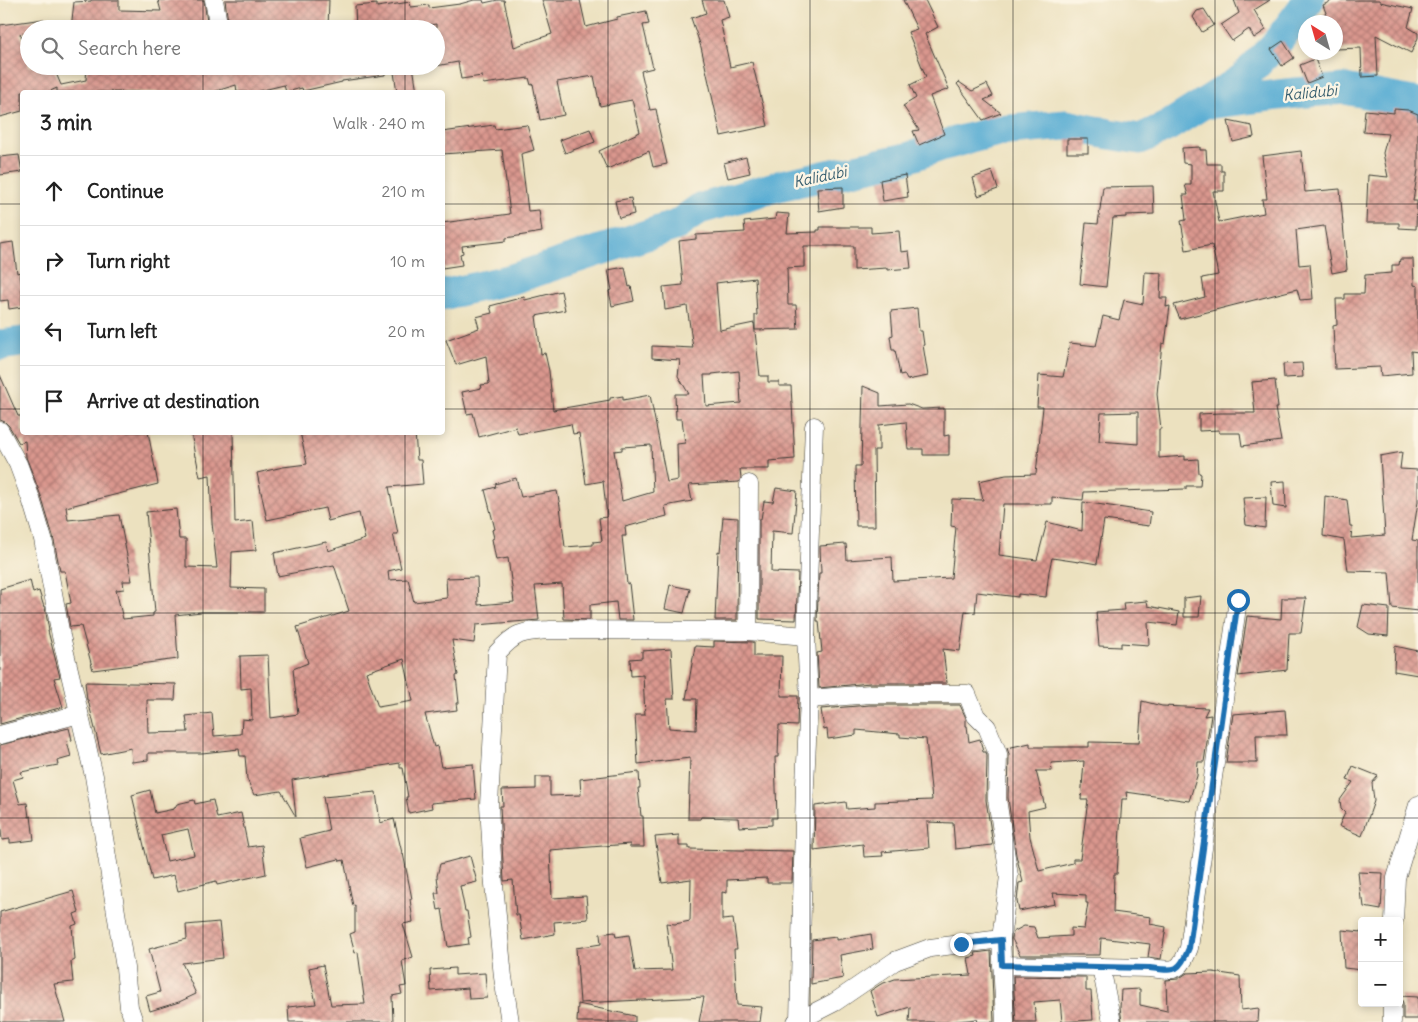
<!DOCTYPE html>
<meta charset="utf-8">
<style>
:root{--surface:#fff;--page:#f2f2f2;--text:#222;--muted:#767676;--line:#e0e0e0}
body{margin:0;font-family:Delius,sans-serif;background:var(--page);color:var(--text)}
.controls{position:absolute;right:15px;bottom:15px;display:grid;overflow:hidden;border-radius:5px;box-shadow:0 2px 8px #0003}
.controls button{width:45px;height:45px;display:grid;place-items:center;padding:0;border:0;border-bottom:1px solid var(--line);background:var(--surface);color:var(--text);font:25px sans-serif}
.compass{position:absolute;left:1298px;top:15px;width:45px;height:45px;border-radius:50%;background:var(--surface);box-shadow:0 2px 8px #0003;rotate:323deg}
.stop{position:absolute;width:15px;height:15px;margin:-11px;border:4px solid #1f6fb2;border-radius:50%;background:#fff}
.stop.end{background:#1f6fb2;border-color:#fff;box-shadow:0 1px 5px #0008}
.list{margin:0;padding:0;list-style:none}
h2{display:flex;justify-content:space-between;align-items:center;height:65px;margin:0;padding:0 20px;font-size:21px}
h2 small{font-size:16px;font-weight:400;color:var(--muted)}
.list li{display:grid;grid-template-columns:32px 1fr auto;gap:15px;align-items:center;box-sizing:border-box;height:70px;padding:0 20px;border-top:1px solid var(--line)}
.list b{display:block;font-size:19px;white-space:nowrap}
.list em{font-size:16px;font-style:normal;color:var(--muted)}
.icon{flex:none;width:28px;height:28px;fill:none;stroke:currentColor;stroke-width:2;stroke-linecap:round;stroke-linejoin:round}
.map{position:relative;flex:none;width:1418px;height:1022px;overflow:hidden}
.search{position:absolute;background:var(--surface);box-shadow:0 2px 8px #0003;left:20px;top:20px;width:425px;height:55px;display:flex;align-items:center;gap:12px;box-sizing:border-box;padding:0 18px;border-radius:28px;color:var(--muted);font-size:19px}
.panel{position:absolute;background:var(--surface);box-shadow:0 2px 8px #0003;left:20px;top:90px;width:425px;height:345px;border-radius:5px}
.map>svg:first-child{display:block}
</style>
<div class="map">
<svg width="1418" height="1022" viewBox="0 0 1418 1022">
<defs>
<pattern id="building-cross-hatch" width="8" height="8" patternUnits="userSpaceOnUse" patternTransform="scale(1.25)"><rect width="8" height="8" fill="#da978e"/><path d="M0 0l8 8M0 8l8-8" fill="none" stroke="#b07a73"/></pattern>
</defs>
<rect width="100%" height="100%" fill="#fcf5e5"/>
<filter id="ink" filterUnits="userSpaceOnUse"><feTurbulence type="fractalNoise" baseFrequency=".02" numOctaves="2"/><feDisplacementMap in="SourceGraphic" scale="10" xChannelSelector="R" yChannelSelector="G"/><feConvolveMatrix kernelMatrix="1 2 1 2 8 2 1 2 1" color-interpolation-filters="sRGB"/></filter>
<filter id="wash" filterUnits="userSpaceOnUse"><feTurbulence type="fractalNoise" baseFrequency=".0096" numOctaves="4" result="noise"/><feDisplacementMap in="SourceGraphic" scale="20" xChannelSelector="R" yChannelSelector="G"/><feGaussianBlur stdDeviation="1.12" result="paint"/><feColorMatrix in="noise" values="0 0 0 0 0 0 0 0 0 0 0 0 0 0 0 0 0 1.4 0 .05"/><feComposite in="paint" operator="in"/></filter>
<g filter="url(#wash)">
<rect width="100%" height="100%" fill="#ece1bf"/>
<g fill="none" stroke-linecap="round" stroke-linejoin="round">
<g stroke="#56acd3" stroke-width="31">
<path d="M1212 103 1295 93 1345 89 1418 103"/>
<path d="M442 295 512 279 677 225 699 209 782 185 907 158 944 145 998 131 1066 125 1109 134 1140 139 1168 126 1242 79 1275 45 1309 0"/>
<path d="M0 345 22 342"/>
</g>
</g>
<g id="blocks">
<g fill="url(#building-cross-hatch)" fill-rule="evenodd">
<path d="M91 0H119V10L161 11 158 0H204L208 29H71L74 2 91 1Z"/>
<path d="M225 0H329L328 29H229Z"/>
<path d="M474 0H483L484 3 498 0H504L514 47 552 34 542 0H580L586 27 617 19V17L646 11 649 24 643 25 653 68 641 71 650 110 656 109 659 125H658L667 164 653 167 649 151 607 169 599 151 640 132 632 100 600 106 594 76 557 82 564 115 540 120 533 84 531 85 529 78 483 84 482 76 461 79 458 62 436 66V24L404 29H356L355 6 377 4V7L410 2 411 7 429 5V8L460 4Z"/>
<path d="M702 0H724L729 17 720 20 730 67 752 62 768 126 721 136 701 47 691 18 706 13Z"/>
<path d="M903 0H925L938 27 925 34 949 89 930 96 944 134 919 145 913 131 919 130 903 106 916 98 910 85 926 77 908 32 917 29Z"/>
<path d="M1234 0H1270L1254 10 1266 30 1254 38 1249 29 1232 41 1221 25 1239 13Z"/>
<path d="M1333 0H1379L1380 2 1413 9 1408 27 1418 33V38L1411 53 1376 35 1378 76 1362 77 1361 48 1336 49V22H1311L1326 13 1323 5Z"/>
<path d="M1204 9 1214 25 1202 32 1193 17 1197 11Z"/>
<path d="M44 19 45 26 37 29H29V31L20 34 29 52V66H53L61 85 86 80 87 66H385V75L342 81V82L303 91 302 88 286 92 284 85 255 92H237L236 85 213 92H57V88L48 92H22V111L0 117V25Z"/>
<path d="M1283 41 1294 58 1282 66 1271 49Z"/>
<path d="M1315 59 1322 77 1307 83 1300 65Z"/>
<path d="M393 66H413L417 92H397Z"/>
<path d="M959 82 972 91 987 84 993 96 984 100 1001 113 983 120 957 84Z"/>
<path d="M1394 109 1408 110 1418 114V170L1413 201H1417L1416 229 1399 228V223H1366L1368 175 1388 177 1383 153 1388 134 1363 132 1365 110 1394 113Z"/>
<path d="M1228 121 1252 126 1254 137 1233 142Z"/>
<path d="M494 125 495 129 527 125 534 150 521 154 528 211 539 210 542 232 506 238V241L462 246 463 253 460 254 462 265 442 268V223L510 214 502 150 442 154V132Z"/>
<path d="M590 129 595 142 565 153 560 140Z"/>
<rect x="1067" y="139" width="21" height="14"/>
<path d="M1200 147V150H1206L1207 164H1221V171H1224V191H1213L1219 222 1264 213 1262 199H1267L1262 156 1301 151 1305 192 1340 189 1347 270 1332 273 1324 226 1296 230 1299 265 1310 264 1313 299 1300 300 1297 289 1180 319 1174 305 1205 297 1202 278 1218 275 1212 245 1186 250 1181 221 1186 220 1183 195H1188L1185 185H1191V164L1183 163 1182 148Z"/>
<path d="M19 155 22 172 0 175V157Z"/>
<path d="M746 157 750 173 728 178 724 163Z"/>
<path d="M992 171 998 189 978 196 973 178Z"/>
<path d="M905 175 908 197 883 201 880 180Z"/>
<path d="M1153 186 1154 214 1126 215V217L1113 218 1106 287 1080 284 1086 223 1098 224 1103 187Z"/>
<path d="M843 187V207L819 211 817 188Z"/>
<path d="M631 198 634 214 619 218 615 201Z"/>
<path d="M776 213 789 214 787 233 817 232V230H820V227H871V233L899 231 901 252 909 251 911 268 887 270V268L854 270V246H804V267L787 268 788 305H796L798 329 755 330V315H757L755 278 716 283 720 330 754 323 760 376H768V382H779V386H791L795 459 769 461V469H740L741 478 739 482 689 485 692 501 665 506 667 516 625 527 626 536H622L627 584 629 583 633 620H618L616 602 590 605V620L564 619 562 584 535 586 539 620 476 625 474 643 452 640 458 675 456 676 459 703H456L457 710 425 714 434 747 437 746 441 767 473 764 476 799 431 803 432 808 409 813 406 797H408L403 768H400V763L292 780 296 817 281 791 254 795 247 779 245 756H240L239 749 202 753H148V760L132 762 131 748 101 754 88 700H87L85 682 176 684 175 700H147L148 733 188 732 186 716 212 713 214 736 241 734 242 719 252 720 251 688 241 689 240 656 268 655 271 718 298 714 293 669 308 663 297 627 349 611 334 565 278 576 274 553 326 542 328 551 365 539 359 513 328 521 325 508 267 520 257 473 283 467 307 464 300 432H415L417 460H421L423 484 389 487 398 534H393L401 568 388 571 389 580 408 579 414 602 447 598 446 578 477 577 478 605 514 602 508 558 496 560 492 539 494 538 492 530 495 529 485 490 496 487 495 484 516 478 521 497 557 491 560 506 565 547 593 545V542L602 541 599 518 607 517 603 481 586 484 579 433 573 434 571 424 518 434 516 427 479 437 473 413 467 414 462 392 482 388 481 385 489 384 486 356 456 365 446 340 479 328 476 317 492 313 490 306 524 297 525 300 561 291 565 310 536 316 541 354 545 353 549 371 553 410 610 400V398L623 396V400L650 395 667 482 678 480 677 444 685 443 682 419H676L675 394H689L678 376 680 360 652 358V346L693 348 687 306 665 310 663 287 683 285 679 241 696 239V235L745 232 744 222 775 219ZM739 371 741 403 706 406 704 375H712V374ZM651 445 653 492 622 501 614 451 622 450V447ZM404 659 413 701 378 707 366 672Z"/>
<path d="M13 242 17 273 20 272 22 290V307L9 309 8 300 0 301V244Z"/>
<path d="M1400 259H1413L1414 285 1418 286V352L1411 351 1412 373 1381 376 1380 367 1335 369 1333 326 1337 325 1336 299H1345V294H1364L1365 275 1392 273V265H1399Z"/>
<path d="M625 267 629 287 631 286 634 301 612 306 609 291 612 290 608 270Z"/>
<path d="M1145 272 1161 273 1160 298H1167L1166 307 1170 306 1165 344 1162 343 1157 394 1161 429H1159V458L1185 456V460L1198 459 1199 473 1201 474 1200 486H1186V489L1084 492 1083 500 1052 497V504H1003L999 555 1037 560 1047 522 1082 531 1083 502 1151 512 1149 526 1104 520 1097 564 1080 561 1079 562 1052 558 1049 571 1046 597 1018 594V597L977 592 975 613 965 611 960 651 943 649 947 683H870L819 688 817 653 822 652 819 621H817L819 573H821L820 546 846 544 847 560 892 557 893 581 951 578 956 527 951 526 952 499 983 500 979 481 1006 475 1036 474 1043 407H1037L1039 375 1063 377 1070 343 1096 346 1103 316 1119 320 1124 300 1143 304ZM1138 412V444L1099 441 1101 413Z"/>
<path d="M917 308 919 331H922L924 345H923L928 376 907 380 904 374 900 375 895 350H892L890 336 893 335 891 311Z"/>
<path d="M1302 363 1303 377 1284 378 1283 364Z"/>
<path d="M0 375 18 416H21L22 422V432H148L158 484 66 507 68 520 119 515 132 581H123L124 589 116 590 123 619 153 616V613L155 612 146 512 176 509 179 539H186V567L217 568 212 523 210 475 200 477 196 457H195L191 432H233L235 523 253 521 256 550 232 552 231 588 264 589V612H201L175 615 178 659 93 670 81 626 70 627 66 604 71 603 65 571H60L53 536 41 496 26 457 25 441 19 443 9 426 5 422 0 420Z"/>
<path d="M1275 380 1278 408H1275L1281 441 1242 446 1240 433H1219V430L1199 431V414L1220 413H1255L1252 382Z"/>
<path d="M863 386 880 393V406L908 404 922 409 944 408V436L949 435V455H923V449H908L906 422 879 425V450H874L875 526H856L855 466H861Z"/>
<path d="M1402 452 1400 469 1418 470V502L1412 540 1418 541V611L1392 608 1389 572 1348 571 1344 540 1323 536 1325 496 1347 500 1350 526H1352L1351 538 1385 535 1380 456Z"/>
<path d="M1285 481 1286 508 1273 506 1271 482Z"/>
<path d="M776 488 797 491 793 533 772 531 771 572 798 573 796 620 759 619V519H761L764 501 773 502Z"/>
<path d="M1266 497 1265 528 1246 525 1243 498Z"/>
<path d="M723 517 738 518 737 620H715L718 551 720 552Z"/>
<path d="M30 580 33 593 39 591 44 607H45L49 631H48L60 677 54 678 63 707 0 724V589Z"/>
<path d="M670 585 690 589 684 613 665 609Z"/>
<path d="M1201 596 1199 617H1184V598Z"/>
<path d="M1282 598H1306L1301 633H1289L1287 670 1238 676 1247 616 1281 619Z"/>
<path d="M1147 601 1148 606 1179 612 1177 625 1148 622 1149 645 1121 643V647L1099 646 1096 612 1124 610 1123 603Z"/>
<path d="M1363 605 1389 608 1388 636 1369 634 1358 627Z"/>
<path d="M714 641 754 642V656H782L781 696H798L797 726 779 725 778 757H775L777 818H772V825L739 827 738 818 701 817 700 819H688L690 758 638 764 635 715H645L643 675 631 676 630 659 642 658V651L671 649 674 699H667L669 728 696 730 697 699H686L695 646 714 647Z"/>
<path d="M1395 646 1418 651V675L1394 671Z"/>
<path d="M1142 701 1162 706 1208 708 1204 716 1211 715 1204 762H1198L1197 776 1189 801 1126 792 1127 799H1122L1117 874H1114L1113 912 1151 917 1150 924 1166 927 1161 959 1148 957 1150 944 1101 938 1100 955H1020L1012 939 1013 932 1024 926 1034 927 1038 938 1071 936V928L1084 929 1088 903H1086V895L1053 893 1055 904 1019 911 1017 901 1019 883 1023 882 1016 855 1008 798 1009 754 1007 748 1030 743V747H1089V742L1139 743ZM1084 761 1081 800H1088L1080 859H1073V863L1039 871 1030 837 1028 811 1045 807 1036 771H1052L1051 763Z"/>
<path d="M870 705H960L966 718V726H967L969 742 980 739 983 752H986L987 756 986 800 993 845 955 849 953 823 927 822 929 848 882 852 883 856 864 857 863 844 814 850 815 806 846 802 847 809 875 807V802L932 800 926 739 900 737V734L856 730V735L828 739 827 729 824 730 821 709Z"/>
<path d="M1285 710 1287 735H1256L1257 763H1226L1233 714Z"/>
<path d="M69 728 72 740 67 741 71 757 57 761 58 765 21 772 23 777 13 780 20 804 27 803 29 817 31 816 34 840 10 843V839L2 840 0 821V745Z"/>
<path d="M1353 766 1378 776 1372 783 1374 801 1362 836 1339 826 1345 813 1341 809 1340 800 1353 782 1347 780Z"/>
<path d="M639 772 640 788H638L641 816H643L644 847H630V844L550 850 552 898 586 896 588 919 554 922 555 934 523 940 519 915H516L513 880 504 881 500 806H503L502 790 536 789V777H550V796L581 795 580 779Z"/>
<path d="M150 790 155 813 174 809 177 804 194 800 195 804 213 800 217 818 241 813 248 847 262 845 266 874 217 885 216 881 178 891 174 875 152 880 132 795ZM188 829 194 855 167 861 161 835Z"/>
<path d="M376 792 380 823 394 819 402 853H403L412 899H410L413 922 403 924 413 957 402 961 406 986 400 987 402 994 392 996 393 1022H289L288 1007 316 1004 309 968 323 965 331 1005 365 1004 358 952 355 953 350 934 355 932V905L353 906 344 860 340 861 339 859 307 867 300 838 329 831 323 797Z"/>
<path d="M679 835V846H689V849L793 851 792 883H767V878L727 880V893L722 892V920L733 919 737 949H734L737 1005 762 1007 760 1022H699L704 997 580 1003 576 948 601 944 600 934 615 932 616 937 629 935 635 971 672 970 666 923 675 924 690 921 691 879 662 883 655 837Z"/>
<path d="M470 856 477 882 460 886 465 911H467L471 937 468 938 469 944 448 947 442 909 438 910 435 893H439L437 876 440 864Z"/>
<path d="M1358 872 1383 873 1381 910 1364 907 1363 899H1361Z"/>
<path d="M73 891 79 912 74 914 77 924 72 926 75 960 71 962 73 982 54 984 65 1022H0V912Z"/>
<path d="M219 922 223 958 182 963 196 994 179 1002 150 1011 146 996 160 992 149 949 187 939 186 925Z"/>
<path d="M1342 930 1362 932V970L1344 968Z"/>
<path d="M871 934 873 949 840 955 843 978 811 984 812 940 836 937V940Z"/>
<path d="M991 951 994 1022H978L977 1019 947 1022H909L910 1007 878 1017 870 991 881 984 895 979 971 975 968 958 976 956 975 953Z"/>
<path d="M455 968V975L485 973 487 998 469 999 468 988 431 991 430 970Z"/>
<path d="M1213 972 1240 976 1241 1010 1259 1008 1258 1022H1122L1120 1007 1121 990 1140 989V1005L1167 1011 1166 980 1178 979 1187 973Z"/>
<path d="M1013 976 1086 977V991H1091L1093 1020 1062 1022 1060 1000 1034 1002 1036 1022H1016Z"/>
<path d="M1400 996 1418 997V1019H1403V1003Z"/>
<path d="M578 1004 635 1016V1022H577Z"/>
</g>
</g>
</g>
<g filter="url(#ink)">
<use href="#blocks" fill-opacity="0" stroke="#3b3a34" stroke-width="1"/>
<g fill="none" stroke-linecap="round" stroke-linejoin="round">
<g stroke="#3b3a34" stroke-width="19">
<g id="minor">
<path d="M214 0 219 29"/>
<path d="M0 431 18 464 31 499 43 539 61 636 94 776 125 968 129 1007 134 1022"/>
<path d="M748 631 749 484"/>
<path d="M809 699 870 694H967L976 716 987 727 998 754 997 799 1009 876 1001 939 1005 1022"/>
<path d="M0 735 79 714"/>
<path d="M1394 921 1396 878 1418 805"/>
<path d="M1002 965 1150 968C1175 971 1179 973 1189 948L1238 600"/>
<path d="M1101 967 1112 1022"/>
<path d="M799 1020 805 784 809 699 806 636 814 426"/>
<path d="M510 1022 503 977 493 874 489 805 497 653C517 631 522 632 550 630L748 631 806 636"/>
<path d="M796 1022 835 1002 895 961 930 948 1001 939"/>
<path d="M1392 1022V1003"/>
</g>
</g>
<use href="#minor" stroke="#fff" stroke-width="18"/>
</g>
</g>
<g fill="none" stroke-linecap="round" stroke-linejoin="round" filter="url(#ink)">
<path stroke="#1f6fb2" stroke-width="6" d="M961 944 1001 940 1002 965 1150 968C1175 971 1179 973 1189 948L1238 600"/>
</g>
<path fill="none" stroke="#1c1c1c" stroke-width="1" stroke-opacity="0.55" d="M203 0V29M405 0V29M608 0V1022M810 0V1022M1013 0V1022M1215 0V1022M203 66V92M405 66V92M0 204H22M442 204H1418M0 409H22M442 409H1418M203 432V1022M405 432V1022M0 613H1418M0 818H1418"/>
<g text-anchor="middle" stroke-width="5" stroke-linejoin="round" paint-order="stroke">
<g font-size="15" font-style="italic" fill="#365d6e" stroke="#fcf5e5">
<text transform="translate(1310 93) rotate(-6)" y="5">Kalidubi</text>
<text transform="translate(820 177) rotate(-12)" y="5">Kalidubi</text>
</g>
</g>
</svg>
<div class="controls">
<button>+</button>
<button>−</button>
</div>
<svg class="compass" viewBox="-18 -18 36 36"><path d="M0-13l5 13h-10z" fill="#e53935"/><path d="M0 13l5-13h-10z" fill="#767676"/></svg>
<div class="stop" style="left:1238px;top:600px"></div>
<div class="stop end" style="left:961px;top:944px"></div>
<div class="search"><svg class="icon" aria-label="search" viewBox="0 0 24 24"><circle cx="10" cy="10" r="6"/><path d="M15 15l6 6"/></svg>Search here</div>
<section class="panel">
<h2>3 min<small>Walk · 240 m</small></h2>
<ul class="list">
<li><svg class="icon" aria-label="ahead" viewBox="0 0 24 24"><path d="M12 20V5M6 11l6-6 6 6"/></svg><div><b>Continue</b></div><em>210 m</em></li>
<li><svg class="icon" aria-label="right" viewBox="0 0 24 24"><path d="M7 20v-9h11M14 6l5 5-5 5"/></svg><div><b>Turn right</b></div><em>10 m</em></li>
<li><svg class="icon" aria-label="left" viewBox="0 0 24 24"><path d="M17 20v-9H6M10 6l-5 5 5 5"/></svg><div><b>Turn left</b></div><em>20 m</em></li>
<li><svg class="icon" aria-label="arrive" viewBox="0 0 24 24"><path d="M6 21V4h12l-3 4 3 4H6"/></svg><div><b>Arrive at destination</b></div></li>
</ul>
</section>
</div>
